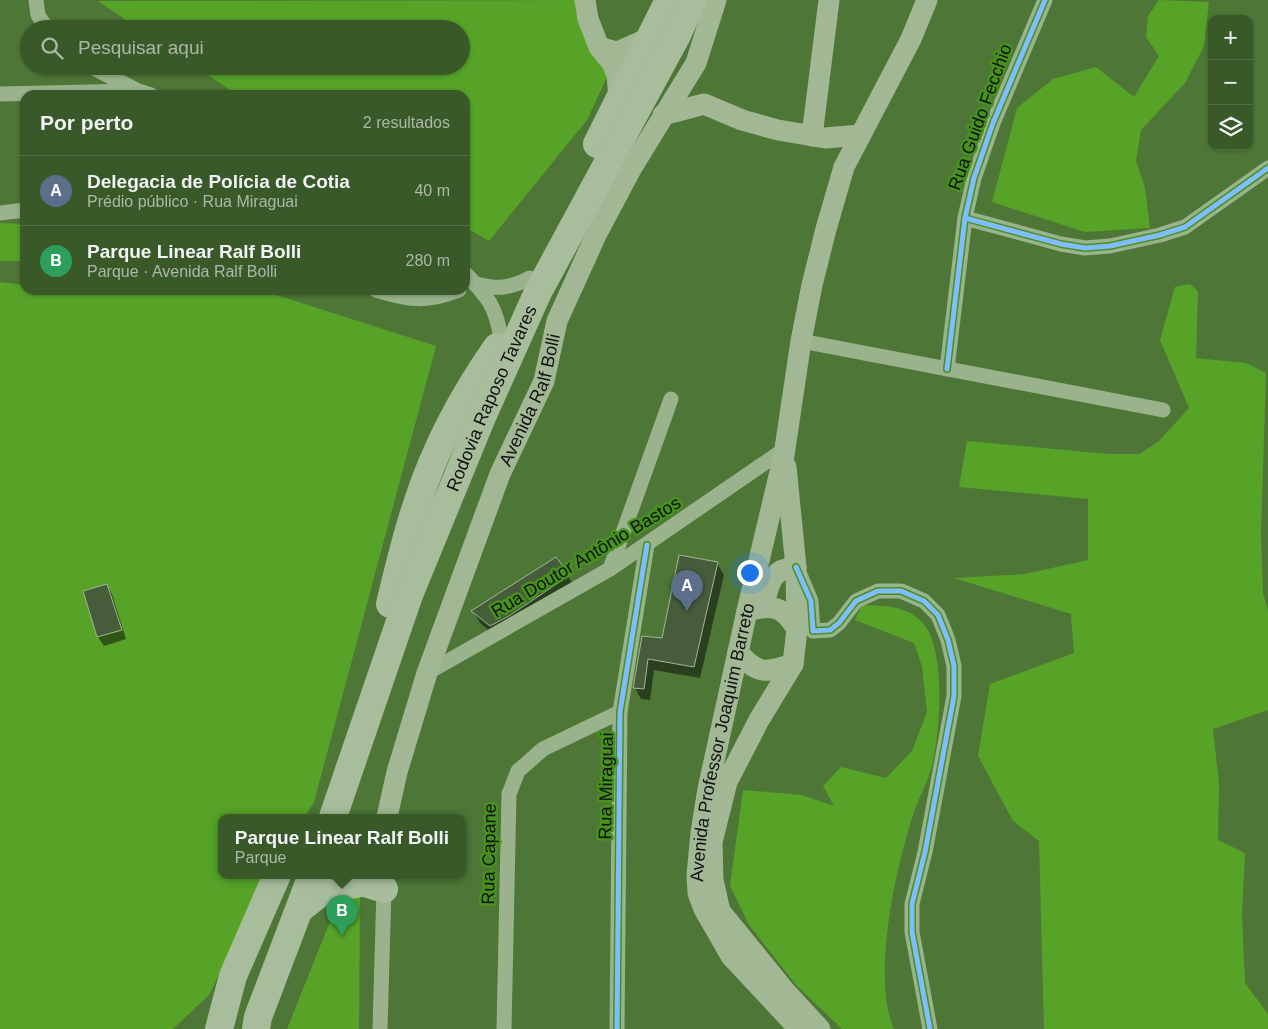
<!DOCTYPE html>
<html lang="pt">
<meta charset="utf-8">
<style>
:root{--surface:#3a5929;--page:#456235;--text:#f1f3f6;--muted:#abb8a8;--line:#546f46;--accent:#8bbbb9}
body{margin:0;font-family:Helvetica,sans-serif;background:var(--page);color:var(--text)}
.controls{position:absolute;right:15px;top:15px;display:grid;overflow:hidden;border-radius:10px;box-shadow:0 1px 4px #0004}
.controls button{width:45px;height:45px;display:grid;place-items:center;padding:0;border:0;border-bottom:1px solid var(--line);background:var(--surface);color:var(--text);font:25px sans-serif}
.you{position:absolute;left:749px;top:572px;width:18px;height:18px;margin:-12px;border:4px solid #fff;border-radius:50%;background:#1a73e8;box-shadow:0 0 0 8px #1a73e833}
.badge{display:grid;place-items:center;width:32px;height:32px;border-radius:50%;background:var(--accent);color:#fff;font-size:16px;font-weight:700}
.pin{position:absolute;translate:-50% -41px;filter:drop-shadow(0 1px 2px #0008)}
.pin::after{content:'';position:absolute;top:26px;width:18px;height:15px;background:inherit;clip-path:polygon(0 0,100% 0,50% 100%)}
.popup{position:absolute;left:218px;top:814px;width:248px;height:65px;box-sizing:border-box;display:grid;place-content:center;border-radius:10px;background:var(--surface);filter:drop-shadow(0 1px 4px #0005);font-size:16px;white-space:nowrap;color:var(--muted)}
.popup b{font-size:19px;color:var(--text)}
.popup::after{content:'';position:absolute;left:50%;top:100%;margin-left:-10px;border:10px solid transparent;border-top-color:var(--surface)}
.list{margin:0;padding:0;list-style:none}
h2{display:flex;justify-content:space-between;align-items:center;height:65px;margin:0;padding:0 20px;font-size:21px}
h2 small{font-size:16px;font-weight:400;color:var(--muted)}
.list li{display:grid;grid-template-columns:32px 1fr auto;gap:15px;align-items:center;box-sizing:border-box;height:70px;padding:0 20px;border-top:1px solid var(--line)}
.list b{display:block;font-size:19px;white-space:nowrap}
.list p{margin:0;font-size:16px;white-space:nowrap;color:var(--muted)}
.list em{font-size:16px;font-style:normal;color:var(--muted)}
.icon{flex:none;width:28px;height:28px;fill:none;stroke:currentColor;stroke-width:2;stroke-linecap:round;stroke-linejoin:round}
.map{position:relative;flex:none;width:1268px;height:1029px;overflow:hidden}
.search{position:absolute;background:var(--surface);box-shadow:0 1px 4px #0004;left:20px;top:20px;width:450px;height:55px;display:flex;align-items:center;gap:12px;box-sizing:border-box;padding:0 18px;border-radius:28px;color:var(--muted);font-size:19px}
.panel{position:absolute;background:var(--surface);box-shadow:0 1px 4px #0004;left:20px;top:90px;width:450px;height:205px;border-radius:15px}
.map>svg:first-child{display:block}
</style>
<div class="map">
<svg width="1268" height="1029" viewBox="0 0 1268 1029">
<rect width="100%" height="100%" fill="#4e7737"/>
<g fill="#56a328">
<path d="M581 0 608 75 587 120 489 241 465 227V95H238L194 66H461V29H139L98 1Z"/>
<path d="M1159 0 1209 2 1204 46 1185 83 1141 130 1136 161 1145 188 1150 228 1085 232 992 202 1017 108 1053 79 1096 67 1134 97 1159 56 1146 37 1148 16Z"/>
<path d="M0 223 25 224V261H0Z"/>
<path d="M0 282 25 285V290H261L436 346 314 802 305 817H222V875H272L236 938 210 994 173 1029H0Z"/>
<path d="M1190 284 1198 291 1196 358 1246 363 1266 373 1261 534 1263 593 1268 611V710L1213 729 1219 784 1218 840 1245 853 1242 914 1245 983 1268 1014V1029H1044L1039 841 1013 821 978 756 990 684 1074 653 1071 614 954 578 1025 574 1088 560V499L959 487 967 441 1108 454H1140L1159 441 1189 408 1160 340 1175 287Z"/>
<path d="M862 605C882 606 906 605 922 622 947 648 940 733 932 766 928 782 919 797 914 812 896 866 871 977 894 1029H842L797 986 749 925 730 886 743 790 802 795 834 806 823 786 841 767 886 778 912 751 927 712 922 666 914 643 855 620Z"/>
<path d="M341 894 360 895 359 1029H287Z"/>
</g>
<g fill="#0007">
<path d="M556 559 576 588 498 638 480 623 473 611Z"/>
<path d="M717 563 724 575 700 678 654 670 650 700 641 699 635 688 643 637 663 640Z"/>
<path d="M107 585 112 594 126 639 104 646 98 637 84 592Z"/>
</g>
<g fill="#475c3b" stroke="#a1b894">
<path d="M679 555 718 562 694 667 648 659 644 689 633 688 642 636 662 638Z"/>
<path d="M556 557 570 575 509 616 490 626 471 611Z"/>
<path d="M107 584 122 630 97 637 83 591Z"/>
</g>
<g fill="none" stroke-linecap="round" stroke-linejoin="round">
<g stroke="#9ab38c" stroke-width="15">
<path d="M36 0 38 15 47 29"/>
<path d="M90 66 136 90"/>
<path d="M0 94 138 91 151 95"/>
<path d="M0 213 25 210"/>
<path d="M965 218 1061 244 1085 248 1110 246 1160 235 1185 227 1268 168"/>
<path d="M465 273C488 298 495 304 501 338"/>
<path d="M476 284C498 290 510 288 530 278"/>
<path d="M376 290C409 300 426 303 459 290"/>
<path d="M801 341 1163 410"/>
<path d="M947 369 965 218 974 178 993 123 1045 0"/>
<path d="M610 569 671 399"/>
<path d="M798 570 811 601 813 631 830 630 839 623 856 601 878 591H901L924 601 938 615 948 640 954 666V696L925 852 912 904V932L930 1029"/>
<path d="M427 673 610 569 785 449"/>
<path d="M380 1029 384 889"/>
<path d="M504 1029 509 794 518 771 543 749 620 712"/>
<path d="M617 1029 620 712 647 545"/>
</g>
<g stroke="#a2b895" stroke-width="21">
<path d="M585 0 588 19 599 47 612 63 617 75 619 98"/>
<path d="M599 47 617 52 649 38"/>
<path d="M663 115 704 104 742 120 778 130 825 138 860 135"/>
<path d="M812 136 829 0"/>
<path d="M786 467 796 567 797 629 793 664 759 720 727 782 712 842 713 880 720 911 785 991 820 1029"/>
<path d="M763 606C770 584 770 569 796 567"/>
<path d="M747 611C773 604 783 606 797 629"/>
<path d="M738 652C757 675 766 673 793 664"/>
<path id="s1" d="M387 817 397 772 427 673 500 474 544 381 557 321 597 233 631 169 696 63 716 0"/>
<path id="s2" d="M799 1029 731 956 704 909 698 893 697 875 701 833 708 789 747 611 784 455 801 341 812 285 826 229 844 167 911 39 927 0"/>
</g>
<g stroke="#a7bd9b" stroke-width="28">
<path d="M597 144 669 0"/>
<path d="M390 604C398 571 406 536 417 504 435 448 464 394 497 347"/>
<path id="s3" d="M333 817 409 595 482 417 538 292 677 35 693 0"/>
<path d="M342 876 384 889"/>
<path d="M301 908 323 891 360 883"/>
<path d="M219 1029 233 976 277 875"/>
<path d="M256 1029 258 1017 312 875"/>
</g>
<g stroke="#46921c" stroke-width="8">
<g id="cycleway">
<path d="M965 218 1061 244 1085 248 1110 246 1160 235 1185 227 1268 168"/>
<path d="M947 369 965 218 974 178 993 123 1045 0"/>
<path d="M796 567 811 601 813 631 830 630 839 623 856 601 878 591H901L924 601 938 615 948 640 954 666V696L925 852 912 904V932L930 1029"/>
<path d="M617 1029 620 712 647 545"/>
</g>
</g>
<use href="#cycleway" stroke="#80bcff" stroke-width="5"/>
</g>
<g text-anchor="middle" stroke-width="5" stroke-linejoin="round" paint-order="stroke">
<g font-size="18" fill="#111" stroke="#46921c">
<text transform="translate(980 117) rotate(-70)" y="6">Rua Guido Fecchio</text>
<text dy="6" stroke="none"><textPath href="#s3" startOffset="448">Rodovia Raposo Tavares</textPath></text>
<text dy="6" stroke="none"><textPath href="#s1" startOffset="442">Avenida Ralf Bolli</textPath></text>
<text transform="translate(586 557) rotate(-31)" y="6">Rua Doutor Antônio Bastos</text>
<text dy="6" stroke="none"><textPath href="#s2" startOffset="324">Avenida Professor Joaquim Barreto</textPath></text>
<text transform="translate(606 786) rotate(-89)" y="6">Rua Miraguai</text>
<text transform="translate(489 854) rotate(-89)" y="6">Rua Capane</text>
</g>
</g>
</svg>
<div class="controls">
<button>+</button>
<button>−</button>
<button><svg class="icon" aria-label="layers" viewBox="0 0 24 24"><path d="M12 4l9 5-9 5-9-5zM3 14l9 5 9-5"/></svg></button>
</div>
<div class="you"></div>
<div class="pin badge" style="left:687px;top:611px;background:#5c6f8a">A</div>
<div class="pin badge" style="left:342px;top:936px;background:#2e9e5b">B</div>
<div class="popup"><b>Parque Linear Ralf Bolli</b>Parque</div>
<div class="search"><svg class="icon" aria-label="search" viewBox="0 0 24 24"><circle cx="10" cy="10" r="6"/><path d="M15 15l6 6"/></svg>Pesquisar aqui</div>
<section class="panel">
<h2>Por perto<small>2 resultados</small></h2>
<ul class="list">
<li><span class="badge" style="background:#5c6f8a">A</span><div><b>Delegacia de Polícia de Cotia</b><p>Prédio público · Rua Miraguai</p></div><em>40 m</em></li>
<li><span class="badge" style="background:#2e9e5b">B</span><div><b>Parque Linear Ralf Bolli</b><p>Parque · Avenida Ralf Bolli</p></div><em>280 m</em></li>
</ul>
</section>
</div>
